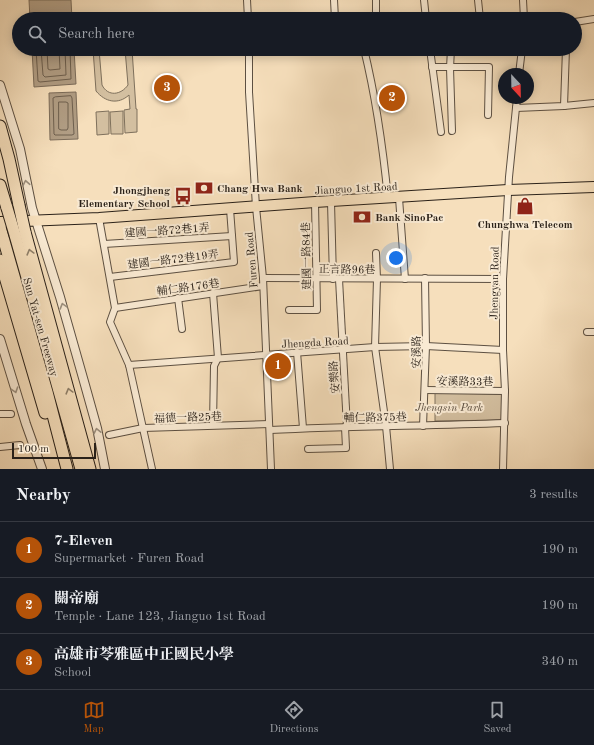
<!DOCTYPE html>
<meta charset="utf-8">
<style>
:root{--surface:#171b24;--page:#242831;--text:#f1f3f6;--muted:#9ea1a6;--line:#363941;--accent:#b45309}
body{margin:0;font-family:"Old Standard TT","Noto Serif TC",serif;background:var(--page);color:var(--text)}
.compass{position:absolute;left:498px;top:68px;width:36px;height:36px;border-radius:50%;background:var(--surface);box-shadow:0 2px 10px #0003;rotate:158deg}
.scale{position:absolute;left:12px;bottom:10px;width:84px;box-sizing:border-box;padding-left:4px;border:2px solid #2a2119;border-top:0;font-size:11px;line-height:14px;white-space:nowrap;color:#2a2119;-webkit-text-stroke:3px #f9ead3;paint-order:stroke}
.you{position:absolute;left:396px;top:258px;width:14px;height:14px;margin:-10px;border:3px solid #fff;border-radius:50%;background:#1a73e8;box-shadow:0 0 0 6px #1a73e833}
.badge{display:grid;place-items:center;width:26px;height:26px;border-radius:50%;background:var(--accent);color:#fff;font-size:13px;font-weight:700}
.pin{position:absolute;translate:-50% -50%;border:2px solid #fff;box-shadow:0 1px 4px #0006}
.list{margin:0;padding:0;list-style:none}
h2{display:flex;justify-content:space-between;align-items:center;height:52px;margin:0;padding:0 16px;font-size:17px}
h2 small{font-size:13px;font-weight:400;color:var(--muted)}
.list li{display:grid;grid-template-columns:26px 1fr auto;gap:12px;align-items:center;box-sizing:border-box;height:56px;padding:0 16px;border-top:1px solid var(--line)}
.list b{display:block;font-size:15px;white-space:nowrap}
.list p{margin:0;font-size:13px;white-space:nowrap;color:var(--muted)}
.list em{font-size:13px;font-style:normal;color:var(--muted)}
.icon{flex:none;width:22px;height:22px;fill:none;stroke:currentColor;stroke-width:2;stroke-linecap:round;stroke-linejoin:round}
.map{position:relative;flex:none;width:594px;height:469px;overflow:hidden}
.search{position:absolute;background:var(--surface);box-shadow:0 2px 10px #0003;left:12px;right:12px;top:12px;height:44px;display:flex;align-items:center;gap:10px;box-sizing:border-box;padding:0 14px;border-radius:22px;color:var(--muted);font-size:15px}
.sheet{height:220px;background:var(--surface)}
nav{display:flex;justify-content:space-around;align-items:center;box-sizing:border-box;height:56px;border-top:1px solid var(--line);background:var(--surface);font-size:11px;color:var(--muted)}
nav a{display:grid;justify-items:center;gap:2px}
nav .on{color:var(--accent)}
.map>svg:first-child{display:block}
</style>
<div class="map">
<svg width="594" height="469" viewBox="0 0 594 469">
<rect width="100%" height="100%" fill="#f6dfbc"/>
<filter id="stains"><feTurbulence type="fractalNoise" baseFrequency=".005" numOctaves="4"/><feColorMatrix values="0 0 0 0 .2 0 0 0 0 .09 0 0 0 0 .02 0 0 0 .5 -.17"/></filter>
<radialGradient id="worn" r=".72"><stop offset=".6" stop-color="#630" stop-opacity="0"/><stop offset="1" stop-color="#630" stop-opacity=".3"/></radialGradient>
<g fill="#d3bfa0" stroke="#7e705c">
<path d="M93 49H99L102 85C108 97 121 95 128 85L125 49H132L136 109H137V132L125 133 124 110 130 109 129 95C118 105 105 102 96 91Z"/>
<path d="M109 111V134L97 135 96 112Z"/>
<path d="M123 111V134H111L110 112Z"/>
<path d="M435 393 503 394 502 420 435 421Z"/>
</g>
<g fill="#b19e85" stroke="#7b6c5a">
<path d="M29 0H71L72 19H30Z"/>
<path d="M32 49H74L76 84 34 87Z"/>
<path d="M76 92 78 139 50 140 49 93Z"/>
</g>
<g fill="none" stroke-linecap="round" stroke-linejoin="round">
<g stroke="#6e604f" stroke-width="1">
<path d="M36 49 38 81 40 82 71 79 70 49"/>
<path d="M41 49 43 75 45 77 66 75 65 49"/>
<path d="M47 49 48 69 50 70 60 69 59 49"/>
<path d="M71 96 72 98 74 134 72 135H55L54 134 53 98 55 97Z"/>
<path d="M59 102H66L68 103V128L67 130H61L59 129Z"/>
</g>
<g stroke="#5d5042" stroke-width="8">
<g id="minor">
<path d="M247 0 248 19"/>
<path d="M334 0 335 19"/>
<path d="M376 0V19"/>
<path d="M424 0 426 19"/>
<path d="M478 0 480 19"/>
<path d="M523 0 524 19"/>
<path d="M575 22 594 19"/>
<path d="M249 49V92L256 207 263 278 271 469"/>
<path d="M364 49C376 98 383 148 388 199"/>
<path d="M430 49 441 132"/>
<path d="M451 49 450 68 452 131"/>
<path d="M432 67H489L488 115"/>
<path d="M519 74 522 49"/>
<path d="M564 106 566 49"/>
<path d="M516 108 564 106 594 103"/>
<path d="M399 198 405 279"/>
<path d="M331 202 333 279"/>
<path d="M99 218 115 308 110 322 129 365 152 469"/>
<path d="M104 244 232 236"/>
<path d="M376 253 377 279 375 347 386 426 390 469"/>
<path d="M110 277 234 262 230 209"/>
<path d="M263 278 503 279"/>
<path d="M339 279 347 427"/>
<path d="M178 298 182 329"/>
<path d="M115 308 263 286"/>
<path d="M289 310H317L315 202"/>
<path d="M587 332H594"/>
<path d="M297 352 303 428"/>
<path d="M129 365 375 347 426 346 503 350"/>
<path d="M425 390 505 391"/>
<path d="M0 414H11"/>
<path d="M213 425 214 366 218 358 213 293"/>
<path d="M423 426 426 346 425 278"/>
<path d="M270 430C348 426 426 426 505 423"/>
<path d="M109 435 143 428 269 424"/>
<path d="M0 447 20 445"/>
<path d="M308 449 346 448 345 427"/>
<path d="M503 469 505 391 503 350V279L509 177 517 98"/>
</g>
</g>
<g stroke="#5d5042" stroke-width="10">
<g id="tertiary">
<path d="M0 85 20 149 32 208 60 297 85 385 97 428 105 469"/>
<path d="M0 339 26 424 42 469"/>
</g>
</g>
<g stroke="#2a2119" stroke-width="12">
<path id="primary" d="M0 222 99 218 315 202 508 190 594 187"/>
</g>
<g stroke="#2a2119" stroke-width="13">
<g id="motorway">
<path d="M0 126 9 159 19 205"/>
<path d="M0 185 7 208"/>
<path d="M0 227 47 392 67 469"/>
<path d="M25 232 90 469"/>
<path d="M15 235 81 469"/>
<path d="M0 260 45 413"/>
</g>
</g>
<use href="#minor" stroke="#f9ead3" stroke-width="6"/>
<use href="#tertiary" stroke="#f9ead3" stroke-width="8"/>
<use href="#primary" stroke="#f6dfbc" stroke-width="10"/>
<use href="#motorway" stroke="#f6dfbc" stroke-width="11"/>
<g stroke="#2a2119" stroke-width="13" stroke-linecap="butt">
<g id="motorway-bridge">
<path d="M19 205 25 232"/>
<path d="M7 208 15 235"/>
</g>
</g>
<use href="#motorway-bridge" stroke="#f6dfbc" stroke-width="11"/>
</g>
<defs><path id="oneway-chevron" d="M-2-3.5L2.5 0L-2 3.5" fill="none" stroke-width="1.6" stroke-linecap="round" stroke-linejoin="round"/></defs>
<g stroke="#9c907f">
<use href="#oneway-chevron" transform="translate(26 183) rotate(-101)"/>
<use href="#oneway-chevron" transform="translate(63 306) rotate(-106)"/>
<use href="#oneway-chevron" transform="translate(15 390) rotate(72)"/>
<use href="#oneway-chevron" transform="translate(97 431) rotate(-102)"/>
</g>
<g stroke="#90806a">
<use href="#oneway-chevron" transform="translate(30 252) rotate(-105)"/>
<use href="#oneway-chevron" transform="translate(69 391) rotate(-105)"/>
</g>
<defs>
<g id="bank-bare" transform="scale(1.38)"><path d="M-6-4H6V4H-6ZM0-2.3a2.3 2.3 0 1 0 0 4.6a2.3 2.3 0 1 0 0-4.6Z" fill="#8f2418" stroke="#f9ead3" stroke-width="2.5" paint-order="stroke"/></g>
<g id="bus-bare" transform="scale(1.38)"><path d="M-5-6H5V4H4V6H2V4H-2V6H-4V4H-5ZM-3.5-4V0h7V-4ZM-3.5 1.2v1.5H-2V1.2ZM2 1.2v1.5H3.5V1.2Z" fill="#8f2418" stroke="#f9ead3" stroke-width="2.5" paint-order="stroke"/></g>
<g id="shop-bare" transform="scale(1.38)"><path d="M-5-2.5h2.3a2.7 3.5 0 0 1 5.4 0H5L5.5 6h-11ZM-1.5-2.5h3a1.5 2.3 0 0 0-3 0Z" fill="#8f2418" stroke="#f9ead3" stroke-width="2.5" paint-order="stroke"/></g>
</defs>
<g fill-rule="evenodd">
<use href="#bank-bare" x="204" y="188"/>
<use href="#bus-bare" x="183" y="196"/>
<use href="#shop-bare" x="525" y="206"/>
<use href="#bank-bare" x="362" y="217"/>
</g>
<g text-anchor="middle" stroke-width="4" stroke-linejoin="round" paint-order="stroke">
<g font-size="11" font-weight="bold" fill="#2a2119" stroke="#f9ead3" text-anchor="start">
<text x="217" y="192">Chang Hwa Bank</text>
<text x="170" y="194" text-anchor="end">Jhongjheng<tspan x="170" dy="13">Elementary School</tspan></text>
<text x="375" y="221">Bank SinoPac</text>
<text x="525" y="228" text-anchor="middle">Chunghwa Telecom</text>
</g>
<g font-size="11" fill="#2a2119" stroke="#f9ead3">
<text transform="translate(356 188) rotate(-3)" y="4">Jianguo 1st Road</text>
<text transform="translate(167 230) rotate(-4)" y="4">建國一路72巷1弄</text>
<text transform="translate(306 256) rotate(-91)" y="4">建國一路84巷</text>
<text transform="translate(173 259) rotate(-7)" y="4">建國一路72巷19弄</text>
<text transform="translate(251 260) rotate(-95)" y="4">Furen Road</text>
<text transform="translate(347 269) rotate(1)" y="4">正言路96巷</text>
<text transform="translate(494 283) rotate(-89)" y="4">Jhengyan Road</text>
<text transform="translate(188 287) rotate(-8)" y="4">輔仁路176巷</text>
<text transform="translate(41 327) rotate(74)" y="4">Sun Yat-sen Freeway</text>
<text transform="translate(315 342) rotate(-3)" y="4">Jhengda Road</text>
<text transform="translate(416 352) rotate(-90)" y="4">安溪路</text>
<text transform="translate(334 377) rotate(-94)" y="4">安樂路</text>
<text transform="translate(465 381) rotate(1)" y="4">安溪路33巷</text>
<text transform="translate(188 417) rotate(-2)" y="4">福德一路25巷</text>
<text transform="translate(375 417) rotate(-1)" y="4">輔仁路375巷</text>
</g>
<g font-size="11" font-style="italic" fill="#5d5042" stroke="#f9ead3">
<text x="449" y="411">Jhengsin Park</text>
</g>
</g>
<rect width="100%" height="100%" filter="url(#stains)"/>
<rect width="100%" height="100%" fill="url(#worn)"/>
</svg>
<svg class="compass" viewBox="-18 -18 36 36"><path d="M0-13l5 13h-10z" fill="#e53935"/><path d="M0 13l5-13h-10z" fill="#9ea1a6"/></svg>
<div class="scale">100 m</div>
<div class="you"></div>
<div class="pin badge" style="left:278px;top:366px">1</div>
<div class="pin badge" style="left:392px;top:98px">2</div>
<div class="pin badge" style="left:167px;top:88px">3</div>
<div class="search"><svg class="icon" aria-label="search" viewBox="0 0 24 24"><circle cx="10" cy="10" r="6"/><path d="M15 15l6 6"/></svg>Search here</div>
</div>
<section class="sheet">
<h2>Nearby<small>3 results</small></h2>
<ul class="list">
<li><span class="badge">1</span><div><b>7-Eleven</b><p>Supermarket · Furen Road</p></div><em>190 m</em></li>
<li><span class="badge">2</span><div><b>關帝廟</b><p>Temple · Lane 123, Jianguo 1st Road</p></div><em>190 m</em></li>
<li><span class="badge">3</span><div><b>高雄市苓雅區中正國民小學</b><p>School</p></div><em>340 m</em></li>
</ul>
</section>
<nav>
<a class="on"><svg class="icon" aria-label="map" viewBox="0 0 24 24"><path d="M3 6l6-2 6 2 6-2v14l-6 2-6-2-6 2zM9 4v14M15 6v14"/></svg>Map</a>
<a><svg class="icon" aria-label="directions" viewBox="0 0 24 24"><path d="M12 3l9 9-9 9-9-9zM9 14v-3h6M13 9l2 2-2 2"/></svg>Directions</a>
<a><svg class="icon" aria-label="saved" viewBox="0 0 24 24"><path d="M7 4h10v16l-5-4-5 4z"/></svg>Saved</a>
</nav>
